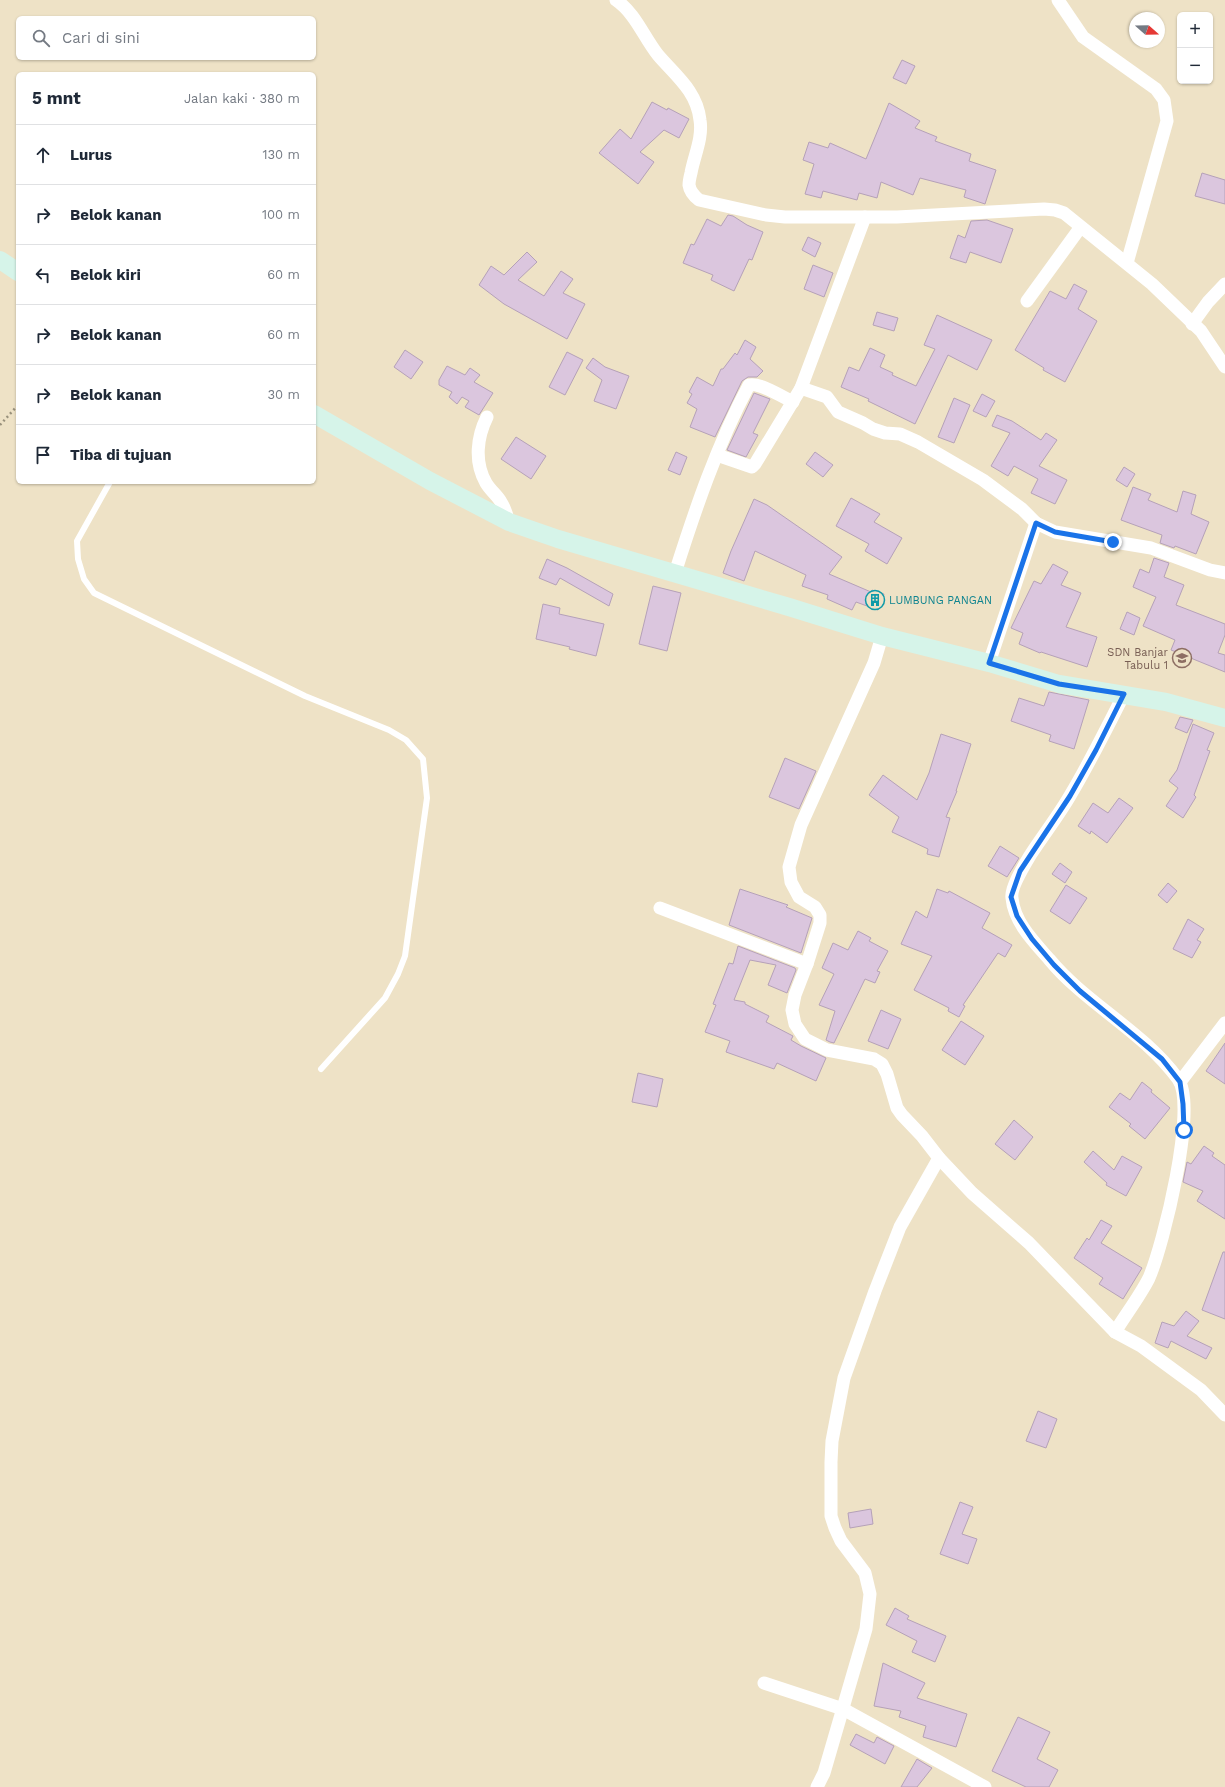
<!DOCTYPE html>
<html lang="id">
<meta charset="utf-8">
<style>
:root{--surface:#fff;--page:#f6f6f7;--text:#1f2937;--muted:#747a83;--line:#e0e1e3}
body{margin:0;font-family:"Work Sans",sans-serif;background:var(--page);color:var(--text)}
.controls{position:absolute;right:12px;top:12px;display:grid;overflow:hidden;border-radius:6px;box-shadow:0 1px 3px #0004}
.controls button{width:36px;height:36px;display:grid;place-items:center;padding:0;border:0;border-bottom:1px solid var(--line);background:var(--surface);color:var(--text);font:20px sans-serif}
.compass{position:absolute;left:1129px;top:12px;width:36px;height:36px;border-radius:50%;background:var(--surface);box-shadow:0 1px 3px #0004;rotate:110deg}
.stop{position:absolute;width:12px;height:12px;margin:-9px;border:3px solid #1a73e8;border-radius:50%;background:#fff}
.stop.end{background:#1a73e8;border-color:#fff;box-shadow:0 1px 4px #0008}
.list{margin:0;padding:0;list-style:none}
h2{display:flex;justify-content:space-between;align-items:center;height:52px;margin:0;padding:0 16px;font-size:17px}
h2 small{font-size:13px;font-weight:400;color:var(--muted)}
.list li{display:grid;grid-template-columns:26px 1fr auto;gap:12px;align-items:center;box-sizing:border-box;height:60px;padding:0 16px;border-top:1px solid var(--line)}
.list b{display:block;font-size:15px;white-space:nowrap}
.list em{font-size:13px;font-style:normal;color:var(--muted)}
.icon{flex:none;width:22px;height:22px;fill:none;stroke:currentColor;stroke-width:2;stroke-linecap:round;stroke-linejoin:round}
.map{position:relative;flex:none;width:1225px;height:1787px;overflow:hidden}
.search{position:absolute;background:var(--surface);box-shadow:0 1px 3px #0004;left:16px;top:16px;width:300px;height:44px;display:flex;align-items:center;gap:10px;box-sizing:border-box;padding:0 14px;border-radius:6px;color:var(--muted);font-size:15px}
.panel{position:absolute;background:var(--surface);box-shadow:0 1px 3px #0004;left:16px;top:72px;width:300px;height:412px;border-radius:6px}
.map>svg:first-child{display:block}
</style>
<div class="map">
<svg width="1225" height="1787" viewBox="0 0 1225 1787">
<rect width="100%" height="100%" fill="#eee2c6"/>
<g fill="#dbc6de" stroke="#b5a1b8">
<path d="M902 60 915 66 906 84 893 78Z"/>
<path d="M652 102 667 110 668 108 689 119 679 138 664 130 640 152 654 162 638 184 599 153 620 129 631 139Z"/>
<path d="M889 103 920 121 915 128 937 137 935 141 971 154 969 161 996 170 985 204 964 197 966 190 920 178 913 195 881 182 877 198 859 193 857 200 823 191 821 198 805 194 814 164 803 160 809 142 828 148 830 143 866 159Z"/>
<path d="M1202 173 1225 180V204L1195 196Z"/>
<path d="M728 215 733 216 747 225 763 232 752 260 749 259 734 291 711 280 713 275 683 263 691 244 694 245 707 219 721 226Z"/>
<path d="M987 220 1013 229 1001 263 970 252 966 263 950 258 958 235 965 238 971 221Z"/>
<path d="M808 237 821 243 815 257 802 250Z"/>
<path d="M527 252 537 262 518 280 544 296 561 271 573 279 563 293 585 304 567 339 504 304 479 285 491 266 504 275Z"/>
<path d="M813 265 833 273 824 297 804 289Z"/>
<path d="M1074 284 1087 291 1078 309 1097 321 1065 382 1043 370 1044 368 1015 350 1050 291 1066 299Z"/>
<path d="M877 312 898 318 894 331 873 325Z"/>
<path d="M937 315 992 340 977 370 948 355 915 424 868 401 869 399 841 387 849 367 859 371 870 348 885 355 880 367 893 373 892 375 916 386 935 349 924 345Z"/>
<path d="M745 340 756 347 750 359 763 371 757 377H748L742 381 715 437 690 427 697 409 687 403 692 394 689 392 697 377 713 386 721 369H723L735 353 737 355Z"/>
<path d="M405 350 423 362 411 379 394 367Z"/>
<path d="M567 352 583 360 565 395 549 387Z"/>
<path d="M593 358 605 367 629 376 616 409 594 401 602 380 586 368Z"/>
<path d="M447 366 465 375 470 368 480 375 474 382 493 393 479 415 465 407 469 401 462 397 457 404 449 397 452 392 439 385V380Z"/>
<path d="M754 393 770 399 753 433 758 435 746 457 727 450Z"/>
<path d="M982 394 995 401 986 417 973 411Z"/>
<path d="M954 398 970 405 954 443 938 437Z"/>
<path d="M997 415 1012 421 1041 440 1046 433 1057 440 1039 466 1067 480 1055 504 1031 493 1038 479 1014 466 1008 476 991 466 1010 433 992 426Z"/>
<path d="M516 437 546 456 531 479 501 459Z"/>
<path d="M676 452 687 457 680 475 668 470Z"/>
<path d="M815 452 833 465 823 477 806 464Z"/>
<path d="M1124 467 1135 474 1127 487 1116 480Z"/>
<path d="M1133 487 1151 494 1148 500 1177 512 1183 491 1196 495 1191 514 1209 522 1196 554 1175 546 1174 548 1160 543 1162 535 1121 520Z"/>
<path d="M851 498 880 514 874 522 902 538 887 564 865 551 869 544 836 526Z"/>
<path d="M754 499 767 505 842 557 829 574 871 592 872 590 884 594 878 610 856 602 852 610 827 599 828 595 802 586 806 575 755 551 744 581 723 573 731 551Z"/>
<path d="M1154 558 1169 563 1164 577 1184 585 1176 605 1225 624V635L1218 653 1225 655V672L1171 650 1175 640 1143 626 1156 597 1133 587 1140 569 1149 573Z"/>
<path d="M547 559 567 568 613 594 609 606 560 578 556 585 539 578Z"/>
<path d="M1053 564 1068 572 1061 585 1081 593 1066 627 1097 637 1087 667 1041 652 1040 653 1019 644 1023 633 1011 628 1034 581 1041 584Z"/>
<path d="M653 586 681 593 667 651 639 644Z"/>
<path d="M543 604 560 608 559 614 604 624 596 656 569 649 570 647 536 639Z"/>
<path d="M1127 612 1140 618 1134 635 1120 629Z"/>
<path d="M1049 692 1089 700 1074 749 1049 741 1051 735 1011 721 1019 698 1044 706Z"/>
<path d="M1180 717 1193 720 1187 733 1175 728Z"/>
<path d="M1193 724 1214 733 1207 750 1210 751 1194 795 1196 797 1183 818 1166 806 1178 788 1169 781 1177 770Z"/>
<path d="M941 734 971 744 956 791H957L946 817 950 818 939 857 927 854 928 849 892 832 899 817 869 795 883 775 917 800 929 773Z"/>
<path d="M785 758 816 771 799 809 769 797Z"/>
<path d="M1119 798 1133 808 1107 843 1091 831 1090 834 1078 826 1093 803 1108 813Z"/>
<path d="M1000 846 1019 858 1007 877 988 866Z"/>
<path d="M1060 863 1072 872 1065 883 1052 874Z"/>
<path d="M1168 883 1177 891 1167 903 1158 895Z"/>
<path d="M1066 885 1087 898 1070 924 1050 911Z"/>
<path d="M740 889 788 905 786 907 812 918 801 953 729 925Z"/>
<path d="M937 889 948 893 949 891 990 913 982 928 1012 945 1005 957 998 953 963 1005 965 1006 959 1017 948 1011 949 1008 914 990 932 956 901 944 916 911 927 918Z"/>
<path d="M1188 919 1204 929 1197 940 1201 942 1192 958 1173 949Z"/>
<path d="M858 931 871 938 869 941 888 951 877 971 880 972 875 983 865 979 834 1043 830 1042 826 1040 835 1011 819 1005 834 974 822 968 833 943 848 950Z"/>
<path d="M738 946 795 968 796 970 787 993 768 985 776 965 750 960 734 1000 745 1002V1004L769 1016 766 1022 793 1036 791 1040 801 1046 826 1058 816 1081 777 1063 774 1069 726 1052 730 1041 705 1032 716 1005 713 1004 729 963 733 964Z"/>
<path d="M881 1010 901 1019 888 1049 868 1041Z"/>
<path d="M961 1021 984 1036 965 1065 942 1050Z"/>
<path d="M1225 1043V1084L1206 1071Z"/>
<path d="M638 1073 663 1079 657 1107 632 1102Z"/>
<path d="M1142 1082 1152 1090 1151 1092 1170 1108 1145 1139 1129 1126 1131 1124 1109 1107 1120 1093 1130 1100Z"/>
<path d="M1014 1120 1033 1137 1015 1160 995 1144Z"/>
<path d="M1204 1146 1214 1153 1212 1156 1225 1165V1219L1197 1201 1203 1191 1183 1182 1187 1162 1191 1164Z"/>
<path d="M1093 1151 1114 1170 1122 1156 1142 1167 1126 1196 1106 1185 1107 1183 1084 1162Z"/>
<path d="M1101 1220 1112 1226 1101 1243 1142 1268 1123 1299 1099 1284 1103 1278 1074 1258 1087 1238 1089 1240Z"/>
<path d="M1223 1252H1225V1319L1202 1310Z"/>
<path d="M1186 1311 1199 1321 1187 1336 1212 1348 1206 1359 1171 1341 1168 1348 1155 1343 1162 1322 1174 1326Z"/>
<path d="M1038 1411 1057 1419 1046 1448 1026 1441Z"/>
<path d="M960 1502 973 1507 962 1534 977 1539 968 1564 940 1554Z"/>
<path d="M871 1509 873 1524 850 1528 848 1513Z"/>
<path d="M895 1608 909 1616 907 1619 946 1636 935 1662 912 1652 917 1641 886 1625Z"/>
<path d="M883 1663 925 1683 917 1698 967 1714 956 1747 923 1737 926 1726 899 1717 901 1711 874 1706Z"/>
<path d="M1018 1717 1050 1732 1037 1759 1058 1770 1049 1787H1026L992 1771Z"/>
<path d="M856 1734 874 1743 877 1737 894 1746 885 1764 850 1745Z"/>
<path d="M917 1759 932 1768 917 1787H901Z"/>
</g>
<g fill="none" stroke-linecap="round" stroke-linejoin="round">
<path stroke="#99917c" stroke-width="2.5" stroke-dasharray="2 3" stroke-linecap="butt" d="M0 425 18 405"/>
<path stroke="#fff" stroke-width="6" d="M110 482 77 541 78 559 84 579 94 593 305 696 389 730 406 740 423 759 427 798 405 956 398 974 385 998 321 1069"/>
<g stroke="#fff" stroke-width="13">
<path d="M616 0C636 14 643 36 658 55 675 75 697 91 700 120 703 138 694 156 691 173 690 177 689 182 689 185 690 192 694 196 699 200L766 215 785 217H897L1044 209 1055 210 1064 213 1152 284 1201 331 1225 367"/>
<path d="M1058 0 1083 37 1156 89 1164 100 1167 121 1127 263"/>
<path d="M1027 301 1080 228"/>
<path d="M1192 324 1208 302 1225 284"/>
<path d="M801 388 827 397 838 412 863 423 873 429 885 433 900 434 918 442 983 480 1022 509 1036 523 1055 532 1151 548 1210 570 1225 573"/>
<path d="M487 417C477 437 474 462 486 483 490 490 497 495 501 502 505 508 507 516 509 522"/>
<path d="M717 455 752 467 755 464 801 388 865 217"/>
<path d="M675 573C695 510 717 445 749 385 759 382 783 397 793 402"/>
<path d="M882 636 874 663 801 825 789 867 791 882 799 897 815 907 820 915V923L807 964 795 995 792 1010 795 1024 805 1039 827 1050 874 1059 882 1064 887 1074 897 1108 902 1115 922 1136 939 1158 972 1193 1029 1243 1115 1332 1141 1346 1201 1390 1225 1415"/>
<path d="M989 663 1036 523"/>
<path d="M660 908 807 964"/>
<path d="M1180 1082 1225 1023"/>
<path d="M1115 1332C1126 1314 1140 1296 1149 1278 1163 1246 1198 1106 1178 1079 1143 1031 1086 1004 1049 959 1034 942 1014 922 1012 898 1010 888 1025 864 1031 854 1044 834 1059 815 1071 794 1090 762 1107 728 1124 694"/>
<path d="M764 1683 843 1709 985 1787"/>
<path d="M817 1787 824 1773 866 1629 870 1594 865 1573 841 1541 835 1528 831 1516V1462L832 1441 844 1378 875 1291 900 1227 939 1158"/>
</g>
<g stroke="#d6f4e9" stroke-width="18">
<path d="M0 260 18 272"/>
<path d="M314 414 430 481 509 522 558 539 789 607 882 636 989 663 1059 684 1166 702 1225 718"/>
</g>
</g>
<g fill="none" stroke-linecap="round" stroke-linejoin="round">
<path stroke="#1a73e8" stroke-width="5" d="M1113 542 1055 532 1036 523 989 663 1059 684 1124 694 1096 750 1070 796 1020 871 1011 897 1017 916 1032 939 1054 965 1080 991 1162 1059 1180 1082 1183 1104 1184 1130"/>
</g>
<defs>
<g id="building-ring" transform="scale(1)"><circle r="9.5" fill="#eee2c6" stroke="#0f9aa8" stroke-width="1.5"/><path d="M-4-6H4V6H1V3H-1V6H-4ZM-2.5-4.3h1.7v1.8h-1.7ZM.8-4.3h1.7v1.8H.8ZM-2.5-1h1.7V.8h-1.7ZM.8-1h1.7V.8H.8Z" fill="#0f9aa8"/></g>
<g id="school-ring" transform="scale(1)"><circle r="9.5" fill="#eee2c6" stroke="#8d6e63" stroke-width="1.5"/><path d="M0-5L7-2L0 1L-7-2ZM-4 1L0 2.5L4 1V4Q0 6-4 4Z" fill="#8d6e63"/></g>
</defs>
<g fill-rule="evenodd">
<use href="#building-ring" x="875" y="600"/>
<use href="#school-ring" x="1182" y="658"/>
</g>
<g text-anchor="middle" stroke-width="3" stroke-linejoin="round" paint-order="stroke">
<g font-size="11" fill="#0d838f" stroke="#eee2c6" text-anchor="start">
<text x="889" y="604">LUMBUNG PANGAN</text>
</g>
<g font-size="11" fill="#785e54" stroke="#eee2c6" text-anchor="end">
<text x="1168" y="656">SDN Banjar<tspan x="1168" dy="13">Tabulu 1</tspan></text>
</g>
</g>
</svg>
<div class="controls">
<button>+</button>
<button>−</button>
</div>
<svg class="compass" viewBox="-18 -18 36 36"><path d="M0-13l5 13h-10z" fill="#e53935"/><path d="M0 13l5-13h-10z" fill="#747a83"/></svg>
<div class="stop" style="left:1184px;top:1130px"></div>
<div class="stop end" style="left:1113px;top:542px"></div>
<div class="search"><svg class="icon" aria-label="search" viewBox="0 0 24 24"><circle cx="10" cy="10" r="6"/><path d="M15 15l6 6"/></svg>Cari di sini</div>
<section class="panel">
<h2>5 mnt<small>Jalan kaki · 380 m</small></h2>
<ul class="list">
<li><svg class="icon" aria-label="ahead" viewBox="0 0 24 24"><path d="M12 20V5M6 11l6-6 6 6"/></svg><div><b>Lurus</b></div><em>130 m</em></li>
<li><svg class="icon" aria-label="right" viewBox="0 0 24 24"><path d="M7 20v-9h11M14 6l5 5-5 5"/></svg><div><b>Belok kanan</b></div><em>100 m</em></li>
<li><svg class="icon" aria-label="left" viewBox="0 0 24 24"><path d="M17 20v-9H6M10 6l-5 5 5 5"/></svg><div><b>Belok kiri</b></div><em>60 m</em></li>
<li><svg class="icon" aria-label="right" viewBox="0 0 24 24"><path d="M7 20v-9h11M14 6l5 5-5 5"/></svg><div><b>Belok kanan</b></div><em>60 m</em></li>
<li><svg class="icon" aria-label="right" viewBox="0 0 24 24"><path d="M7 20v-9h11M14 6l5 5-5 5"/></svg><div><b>Belok kanan</b></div><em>30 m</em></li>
<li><svg class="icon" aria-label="arrive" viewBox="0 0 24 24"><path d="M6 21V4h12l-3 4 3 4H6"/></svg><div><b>Tiba di tujuan</b></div></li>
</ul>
</section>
</div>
